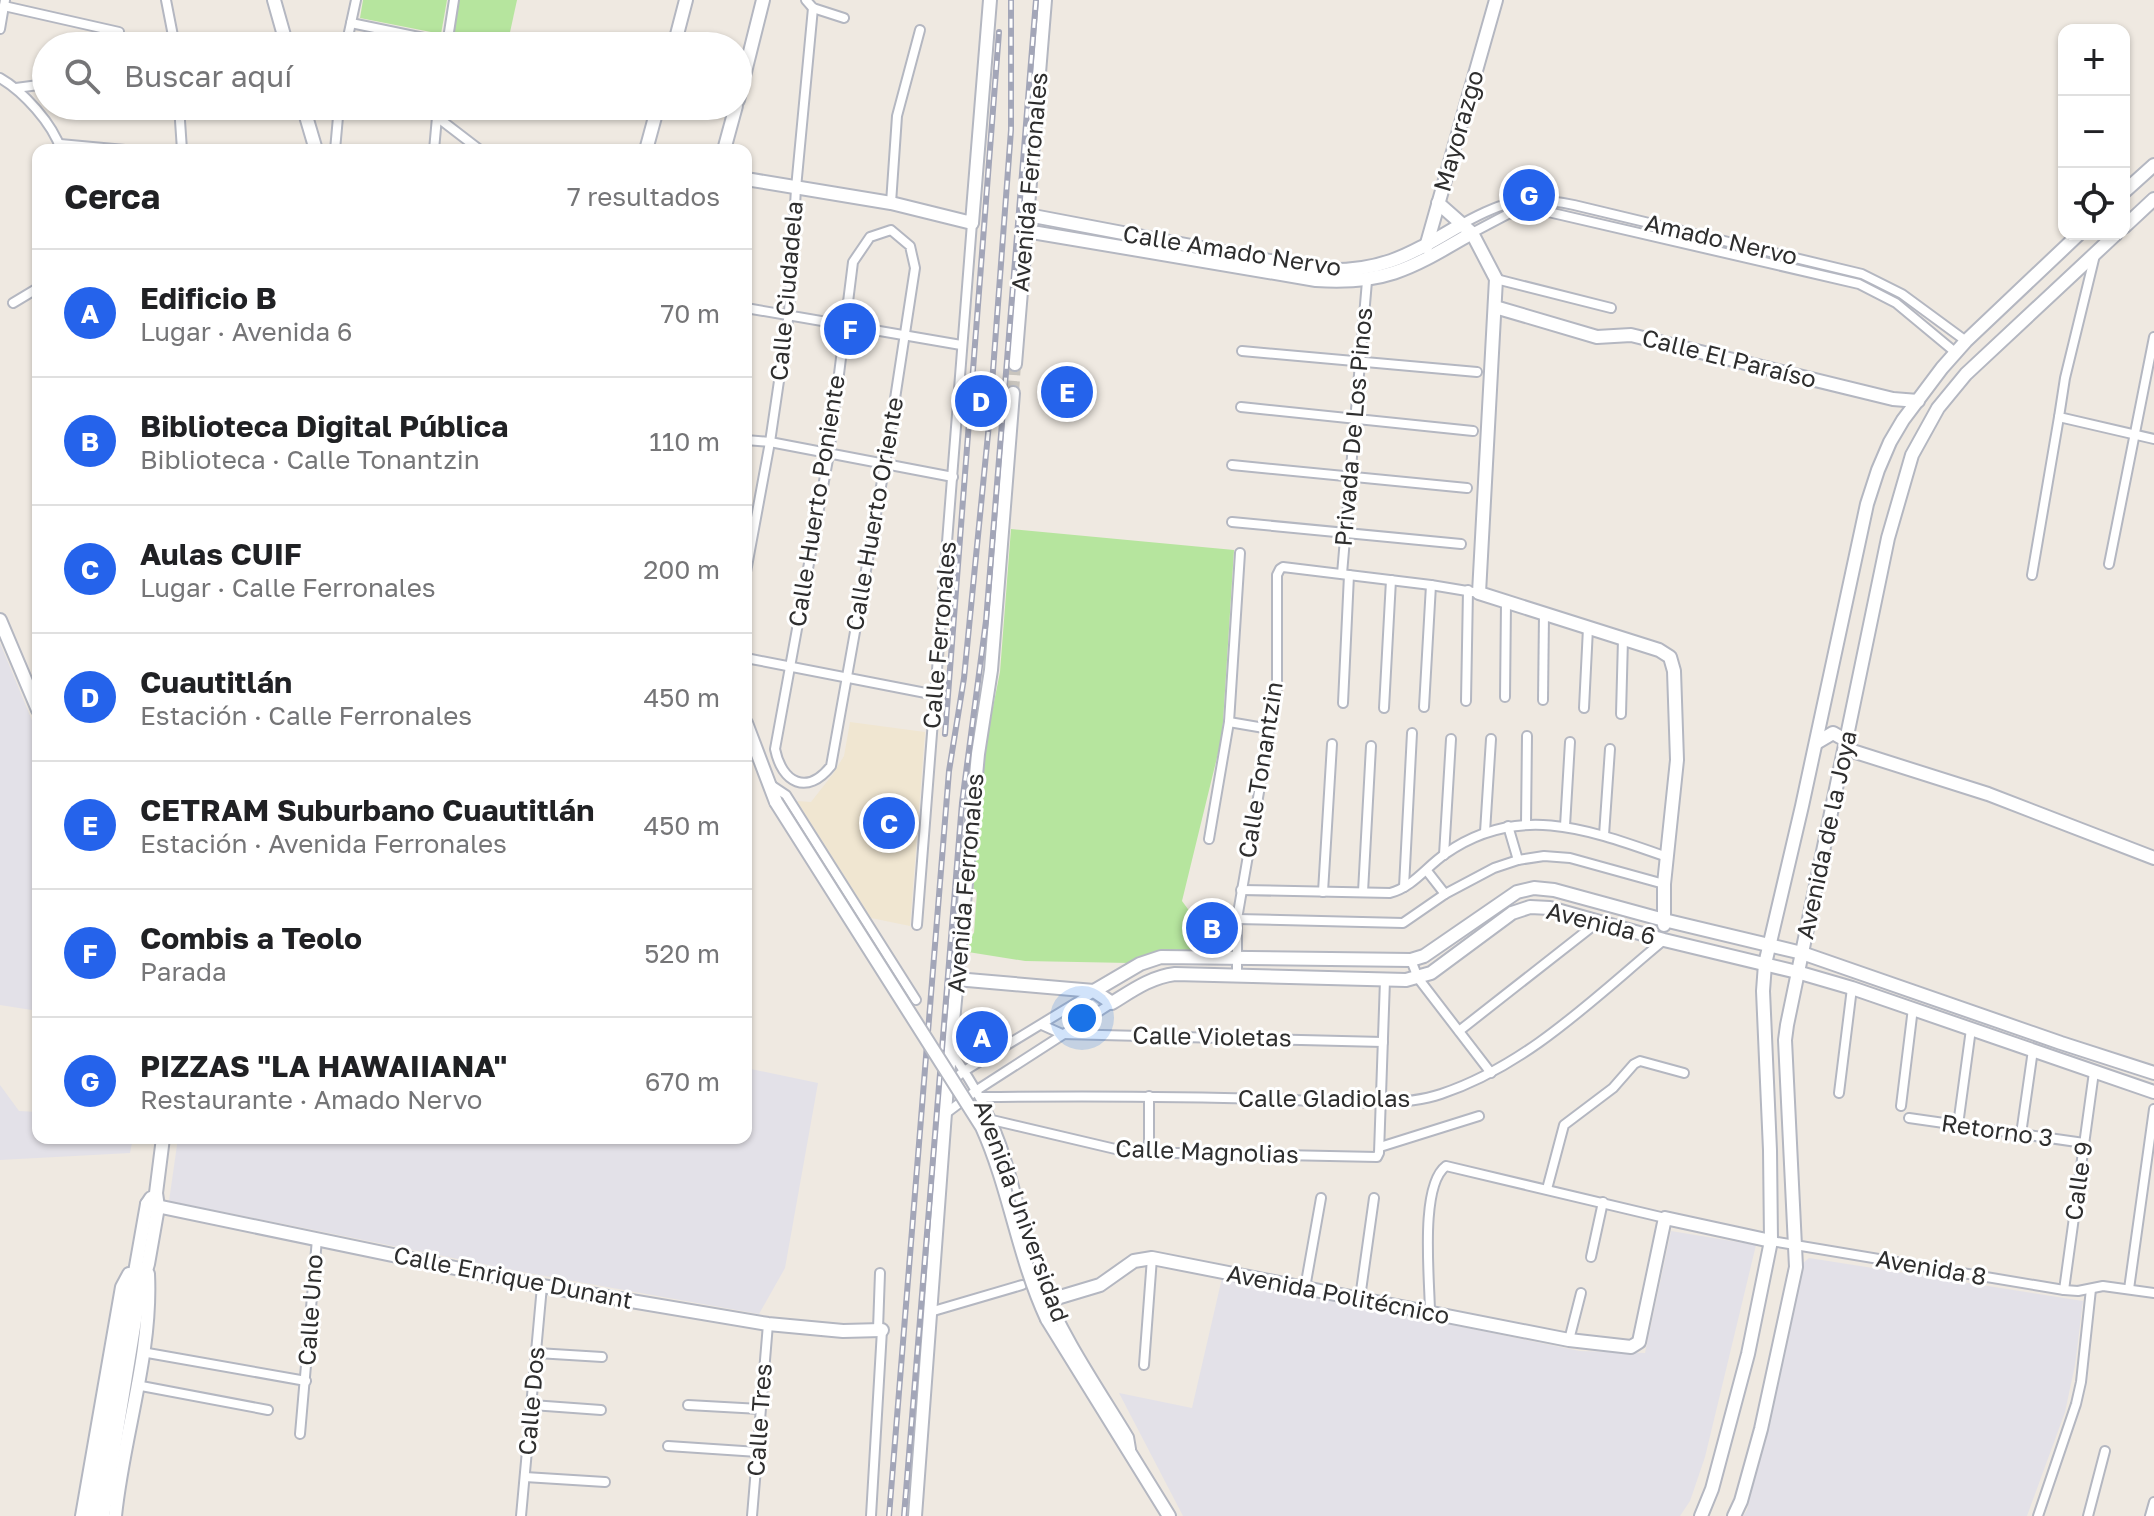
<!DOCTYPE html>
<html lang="es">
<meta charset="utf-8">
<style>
:root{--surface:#fff;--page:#f2f2f2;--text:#202124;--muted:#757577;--line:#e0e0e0;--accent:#2563eb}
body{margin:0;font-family:"Golos Text",sans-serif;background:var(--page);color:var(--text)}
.controls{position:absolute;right:24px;top:24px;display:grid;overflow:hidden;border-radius:16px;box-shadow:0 2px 6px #0004}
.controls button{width:72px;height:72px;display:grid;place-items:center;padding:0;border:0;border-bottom:2px solid var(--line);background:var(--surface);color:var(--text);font:40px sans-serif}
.you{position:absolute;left:1082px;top:1018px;width:28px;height:28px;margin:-20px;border:6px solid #fff;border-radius:50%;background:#1a73e8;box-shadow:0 0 0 12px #1a73e833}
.badge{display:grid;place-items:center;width:52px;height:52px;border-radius:50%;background:var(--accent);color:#fff;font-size:26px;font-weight:700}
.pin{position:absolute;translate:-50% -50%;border:4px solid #fff;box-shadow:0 2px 8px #0006}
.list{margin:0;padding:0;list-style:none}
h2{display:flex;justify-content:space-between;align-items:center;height:104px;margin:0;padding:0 32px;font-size:34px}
h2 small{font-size:26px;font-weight:400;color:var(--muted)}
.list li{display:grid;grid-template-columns:52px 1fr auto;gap:24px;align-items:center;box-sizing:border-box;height:128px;padding:0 32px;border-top:2px solid var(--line)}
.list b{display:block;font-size:30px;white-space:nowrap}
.list p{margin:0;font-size:26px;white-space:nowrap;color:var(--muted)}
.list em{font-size:26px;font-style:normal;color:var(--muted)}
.icon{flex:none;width:44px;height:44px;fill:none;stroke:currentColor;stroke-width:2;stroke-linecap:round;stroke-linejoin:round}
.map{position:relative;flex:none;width:2154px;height:1516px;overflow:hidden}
.search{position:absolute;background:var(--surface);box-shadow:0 2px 6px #0004;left:32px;top:32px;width:720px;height:88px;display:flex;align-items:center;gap:20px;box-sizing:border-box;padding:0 28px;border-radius:44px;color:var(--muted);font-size:30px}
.panel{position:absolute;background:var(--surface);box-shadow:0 2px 6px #0004;left:32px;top:144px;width:720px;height:1000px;border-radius:16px}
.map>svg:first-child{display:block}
</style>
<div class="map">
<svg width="2154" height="1516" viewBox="0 0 2154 1516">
<rect width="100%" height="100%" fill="#efe9e1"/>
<g fill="#e3e1e8">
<path d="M0 643 38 735V1011L0 1005Z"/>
<path d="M746 1068 818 1083 785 1268 759 1314 528 1273 169 1201 178 1138H746Z"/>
<path d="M0 1085 19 1111 38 1112V1138H133L130 1153 0 1160Z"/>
<path d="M1671 1231 1756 1245 1705 1457 1690 1501 1680 1516H1183L1119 1393 1192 1408 1222 1278 1580 1351 1645 1353Z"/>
<path d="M1809 1258 2083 1301 2075 1365 2065 1412 2027 1516H1743L1747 1510 1789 1335 1803 1263Z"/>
</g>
<path fill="#f0e6d1" d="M850 722 925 732 910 926 871 918 797 801 811 802 833 774 844 756Z"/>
<g fill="#b6e59e">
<path d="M363 0H447L441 34 360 18Z"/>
<path d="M459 0H517L507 46H451Z"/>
<path d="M1011 529 1234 550 1222 737 1182 901 1218 950 1164 951 1130 963 1025 961 968 952 970 936 974 933 977 892H973L986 742 1000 672Z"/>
</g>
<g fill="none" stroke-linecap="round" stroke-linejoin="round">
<path stroke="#c8c4bd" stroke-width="12" stroke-dasharray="12 6" stroke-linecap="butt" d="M1013 393 1015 364"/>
<g stroke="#b4b7c1" stroke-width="12">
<g id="street">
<path d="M166 0 175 46"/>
<path d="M806 0 813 8 844 18"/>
<path d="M4 6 119 32"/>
<path d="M351 23 448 43"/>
<path d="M0 29 5 0"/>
<path d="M447 45 454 0"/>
<path d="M346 46 356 0"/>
<path d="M0 78C23 91 53 124 61 150"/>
<path d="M16 88 46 84"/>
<path d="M179 106 182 150"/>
<path d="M437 117 480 150"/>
<path d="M60 144 125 150"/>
<path d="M335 150 339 106"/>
<path d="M434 150 438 106"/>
<path d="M891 203 897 116 920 30"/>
<path d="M1462 224C1505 200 1526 195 1574 205L1862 274 1902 294 1966 341"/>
<path d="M891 230 910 246 915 268 885 464 831 766C807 796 782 783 775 749L829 454 853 262 870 237Z"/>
<path d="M1472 233 1508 214 1544 211 1859 284 1896 303 1955 352"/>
<path d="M2095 255 2065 378 2059 417 2154 439"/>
<path d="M1496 279 1611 308"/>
<path d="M13 303 38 288"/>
<path d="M746 308 961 345"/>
<path d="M1242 351 1477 372"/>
<path d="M1241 407 1473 431"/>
<path d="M746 440 770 442 953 477"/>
<path d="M1232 465 1467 488"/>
<path d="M1232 522 1461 544"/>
<path d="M2109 564 2154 337"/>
<path d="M746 572 770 442 789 313 796 188 813 8"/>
<path d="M1342 574 1367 281"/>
<path d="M2032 575 2059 417"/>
<path d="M746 658 936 695"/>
<path d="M1505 697 1506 602"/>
<path d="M1543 700 1544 614"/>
<path d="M1466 701 1468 590"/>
<path d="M1343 703 1349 575"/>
<path d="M1424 707 1431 585"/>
<path d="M1384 708 1391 580"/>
<path d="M1584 708 1588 628"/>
<path d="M1621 714 1623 639"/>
<path d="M1229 722 1270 729"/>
<path d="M771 785 786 795 916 1000"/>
<path d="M1526 824 1527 736"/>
<path d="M1508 826 1518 860"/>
<path d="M1565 826 1570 742"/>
<path d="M1485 832 1491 739"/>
<path d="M1604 835 1610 749"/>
<path d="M1209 839 1229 722 1240 553"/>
<path d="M1444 855 1451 739"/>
<path d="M1427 871 1445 894"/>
<path d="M1404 887 1412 733"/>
<path d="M1241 890 1390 893C1413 887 1426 867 1445 854 1518 802 1590 830 1667 857"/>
<path d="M1323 892 1332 744"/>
<path d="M1363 892 1371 746"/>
<path d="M1237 919 1403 923 1445 894 1494 868 1518 860 1544 856 1570 858 1664 884"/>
<path d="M917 925 972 223"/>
<path d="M1411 960 1418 978 1491 1073"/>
<path d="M1237 976V919L1277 688V575L1280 569 1283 567 1431 585 1479 593"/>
<path d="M1042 1025 1062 1034 1383 1042"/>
<path d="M1459 1031 1598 922"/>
<path d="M950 1050C974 1085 994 1119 1006 1159 1019 1199 1026 1243 1042 1282 1064 1337 1098 1386 1129 1437L1131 1449"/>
<path d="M950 1083 964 1071 1094 992"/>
<path d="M1839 1093 1852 988"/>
<path d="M1149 1096V1153"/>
<path d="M981 1097C1076 1096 1171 1096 1266 1099 1316 1100 1394 1110 1441 1094 1528 1065 1594 998 1664 940"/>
<path d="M1901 1106 1913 1008"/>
<path d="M945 1114 977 1090 1112 1003"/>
<path d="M1909 1118 2084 1143"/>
<path d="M992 1120 1128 1152 1377 1157 1379 1153 1385 980"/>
<path d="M1958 1125 1971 1029"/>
<path d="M2021 1134 2033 1050"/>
<path d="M1380 1147 1479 1116"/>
<path d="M1547 1189 1564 1125 1613 1088 1634 1064 1640 1061 1684 1073"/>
<path d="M1771 1241 2064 1290 2078 1291 2103 1286 2154 1293"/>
<path d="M1591 1257 1603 1202"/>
<path d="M1305 1288 1321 1198"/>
<path d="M2129 1289 2154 1109"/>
<path d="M2064 1290 2094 1072"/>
<path d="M1360 1298 1374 1198"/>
<path d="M930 1312 1022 1285"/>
<path d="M1430 1314C1430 1281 1419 1186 1446 1166L1665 1218"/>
<path d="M878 1329 880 1273"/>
<path d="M1569 1340 1581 1293"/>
<path d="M142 1352 306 1381"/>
<path d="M537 1353 602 1357"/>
<path d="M1144 1365 1152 1258"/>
<path d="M136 1385 268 1410"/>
<path d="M532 1405 601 1410"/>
<path d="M688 1405 760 1409"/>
<path d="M300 1434 317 1239"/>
<path d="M668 1446 758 1452"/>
<path d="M525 1477 605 1482"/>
<path d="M521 1516 542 1286"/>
<path d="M752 1516 768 1324"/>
<path d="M871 1516 882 1330"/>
<path d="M2038 1516 2076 1404 2081 1382 2091 1289"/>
<path d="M2088 1516 2105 1451"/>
<path d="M2150 1516 2154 1502"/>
</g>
</g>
<g stroke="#b4b7c1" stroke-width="16">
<g id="secondary">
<path d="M274 0 287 46"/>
<path d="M674 46 686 0"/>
<path d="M738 100 763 0"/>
<path d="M303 106 316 150"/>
<path d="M646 150 658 106"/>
<path d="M724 150 736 106"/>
<path d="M746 179 891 203 972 223 990 0"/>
<path d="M2124 192 2154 165"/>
<path d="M1438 203 1472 233 1496 279 1479 593 1659 650 1670 657 1674 671 1677 760 1664 884V925"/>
<path d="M1028 215 1318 270C1382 273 1409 255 1462 224"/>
<path d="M2124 227 2154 199"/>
<path d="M1026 231 1316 280C1387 285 1413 267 1472 233"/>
<path d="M1426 247 1496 0"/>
<path d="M1495 307 1597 337 1631 335 1893 399 1918 401"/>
<path d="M1015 364 1045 0"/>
<path d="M0 620 38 710"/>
<path d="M746 723 776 802"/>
<path d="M1816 743 1833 733 1847 741"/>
<path d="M1846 749 1988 794 2154 858"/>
<path d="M956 979 1094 991 1112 1003C1133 990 1151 977 1175 974L1406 980 1431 973 1512 913 1530 907 1550 908 1664 940 1797 972 1852 988 2154 1092"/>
<path d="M1094 991 1140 964 1161 957 1411 960 1424 956 1517 892 1534 888 1554 890 1664 920 1802 953 2061 1043 2154 1073"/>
<path d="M147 1204 542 1286 768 1324 843 1331 882 1330"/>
<path d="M1050 1300 1100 1285 1134 1261 1152 1258 1569 1340 1631 1347 1639 1342 1665 1218 1771 1241"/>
<path d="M1047 1319 1169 1516"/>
<path d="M82 1516 122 1287 129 1274"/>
<path d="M92 1516 147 1204 151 1198"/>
<path d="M103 1516 140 1290 148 1264 158 1207 156 1193 163 1138"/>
<path d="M115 1516C123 1436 152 1355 148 1274"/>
<path d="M915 1516 947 1086 978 754 991 670 1013 393"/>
<path d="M1701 1516 1712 1489 1748 1354 1771 1241 1770 1150 1763 991 1765 964 1802 806 1867 504 1878 470 1890 442 1903 420 1942 368 1966 341 2079 234"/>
<path d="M1734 1516 1741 1501 1761 1429 1796 1267 1785 1040 1787 1025 1888 538 1912 455 1938 408 1966 374 2116 234"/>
</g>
</g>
<use href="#street" stroke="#fff" stroke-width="8"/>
<use href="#secondary" stroke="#fff" stroke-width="12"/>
<g stroke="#a3a6b8" stroke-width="6">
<g id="rail">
<path d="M945 734 999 32"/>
<path d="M889 1516 949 771 964 678 989 424 1011 130V0"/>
<path d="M904 1516 962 803 986 621 1036 0"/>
</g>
</g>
<use href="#rail" stroke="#fff" stroke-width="3" stroke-dasharray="9" stroke-linecap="butt"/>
<g stroke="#b4b7c1" stroke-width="16" stroke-linecap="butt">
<path id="secondary-bridge" d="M776 802 982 1127C1010 1189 1018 1257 1047 1319"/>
</g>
<use href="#secondary-bridge" stroke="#fff" stroke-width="12"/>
</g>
<g text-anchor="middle" stroke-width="6" stroke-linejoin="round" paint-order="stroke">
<g font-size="24" fill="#2e2e2e" stroke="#fff">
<text transform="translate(1459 131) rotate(-74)" y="8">Mayorazgo</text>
<text transform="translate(1030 182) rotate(-85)" y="8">Avenida Ferronales</text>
<text transform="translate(1721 240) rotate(13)" y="8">Amado Nervo</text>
<text transform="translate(1232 251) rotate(9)" y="8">Calle Amado Nervo</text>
<text transform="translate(787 291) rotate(-85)" y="8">Calle Ciudadela</text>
<text transform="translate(1729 359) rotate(14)" y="8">Calle El Paraíso</text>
<text transform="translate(1354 427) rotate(-85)" y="8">Privada De Los Pinos</text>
<text transform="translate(817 501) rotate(-81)" y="8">Calle Huerto Poniente</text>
<text transform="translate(875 514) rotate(-80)" y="8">Calle Huerto Oriente</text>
<text transform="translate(940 635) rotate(-85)" y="8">Calle Ferronales</text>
<text transform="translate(1261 770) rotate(-81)" y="8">Calle Tonantzin</text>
<text transform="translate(1827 835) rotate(-78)" y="8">Avenida de la Joya</text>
<text transform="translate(966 883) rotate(-85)" y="8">Avenida Ferronales</text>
<text transform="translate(1601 924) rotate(14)" y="8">Avenida 6</text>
<text transform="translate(1212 1037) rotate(1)" y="8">Calle Violetas</text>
<text x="1324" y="1107">Calle Gladiolas</text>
<text transform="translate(1997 1131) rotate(8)" y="8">Retorno 3</text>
<text transform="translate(1207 1152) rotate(2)" y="8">Calle Magnolias</text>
<text transform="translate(2079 1181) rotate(-82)" y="8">Calle 9</text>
<text transform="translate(1021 1211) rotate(70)" y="8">Avenida Universidad</text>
<text transform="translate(1931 1268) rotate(10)" y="8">Avenida 8</text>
<text transform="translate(513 1278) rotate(11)" y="8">Calle Enrique Dunant</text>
<text transform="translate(1338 1295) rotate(11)" y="8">Avenida Politécnico</text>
<text transform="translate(311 1310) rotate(-86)" y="8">Calle Uno</text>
<text transform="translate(532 1401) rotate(-85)" y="8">Calle Dos</text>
<text transform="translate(760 1420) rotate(-86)" y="8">Calle Tres</text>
</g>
</g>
</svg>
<div class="controls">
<button>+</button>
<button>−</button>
<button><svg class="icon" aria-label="locate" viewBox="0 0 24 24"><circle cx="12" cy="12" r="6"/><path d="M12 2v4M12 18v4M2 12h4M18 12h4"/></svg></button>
</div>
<div class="you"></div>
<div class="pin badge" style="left:982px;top:1037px">A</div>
<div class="pin badge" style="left:1212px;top:928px">B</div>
<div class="pin badge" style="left:889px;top:823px">C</div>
<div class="pin badge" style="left:981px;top:401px">D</div>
<div class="pin badge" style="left:1067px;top:392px">E</div>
<div class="pin badge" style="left:850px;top:329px">F</div>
<div class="pin badge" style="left:1529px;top:195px">G</div>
<div class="search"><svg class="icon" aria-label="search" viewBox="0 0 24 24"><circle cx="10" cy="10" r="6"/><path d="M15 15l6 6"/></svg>Buscar aquí</div>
<section class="panel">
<h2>Cerca<small>7 resultados</small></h2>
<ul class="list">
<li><span class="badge">A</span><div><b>Edificio B</b><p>Lugar · Avenida 6</p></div><em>70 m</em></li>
<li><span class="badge">B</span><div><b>Biblioteca Digital Pública</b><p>Biblioteca · Calle Tonantzin</p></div><em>110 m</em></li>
<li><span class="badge">C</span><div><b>Aulas CUIF</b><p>Lugar · Calle Ferronales</p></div><em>200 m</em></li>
<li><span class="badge">D</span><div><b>Cuautitlán</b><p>Estación · Calle Ferronales</p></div><em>450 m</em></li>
<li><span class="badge">E</span><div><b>CETRAM Suburbano Cuautitlán</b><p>Estación · Avenida Ferronales</p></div><em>450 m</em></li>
<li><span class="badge">F</span><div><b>Combis a Teolo</b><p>Parada</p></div><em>520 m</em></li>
<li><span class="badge">G</span><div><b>PIZZAS &quot;LA HAWAIIANA&quot;</b><p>Restaurante · Amado Nervo</p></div><em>670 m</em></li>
</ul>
</section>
</div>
